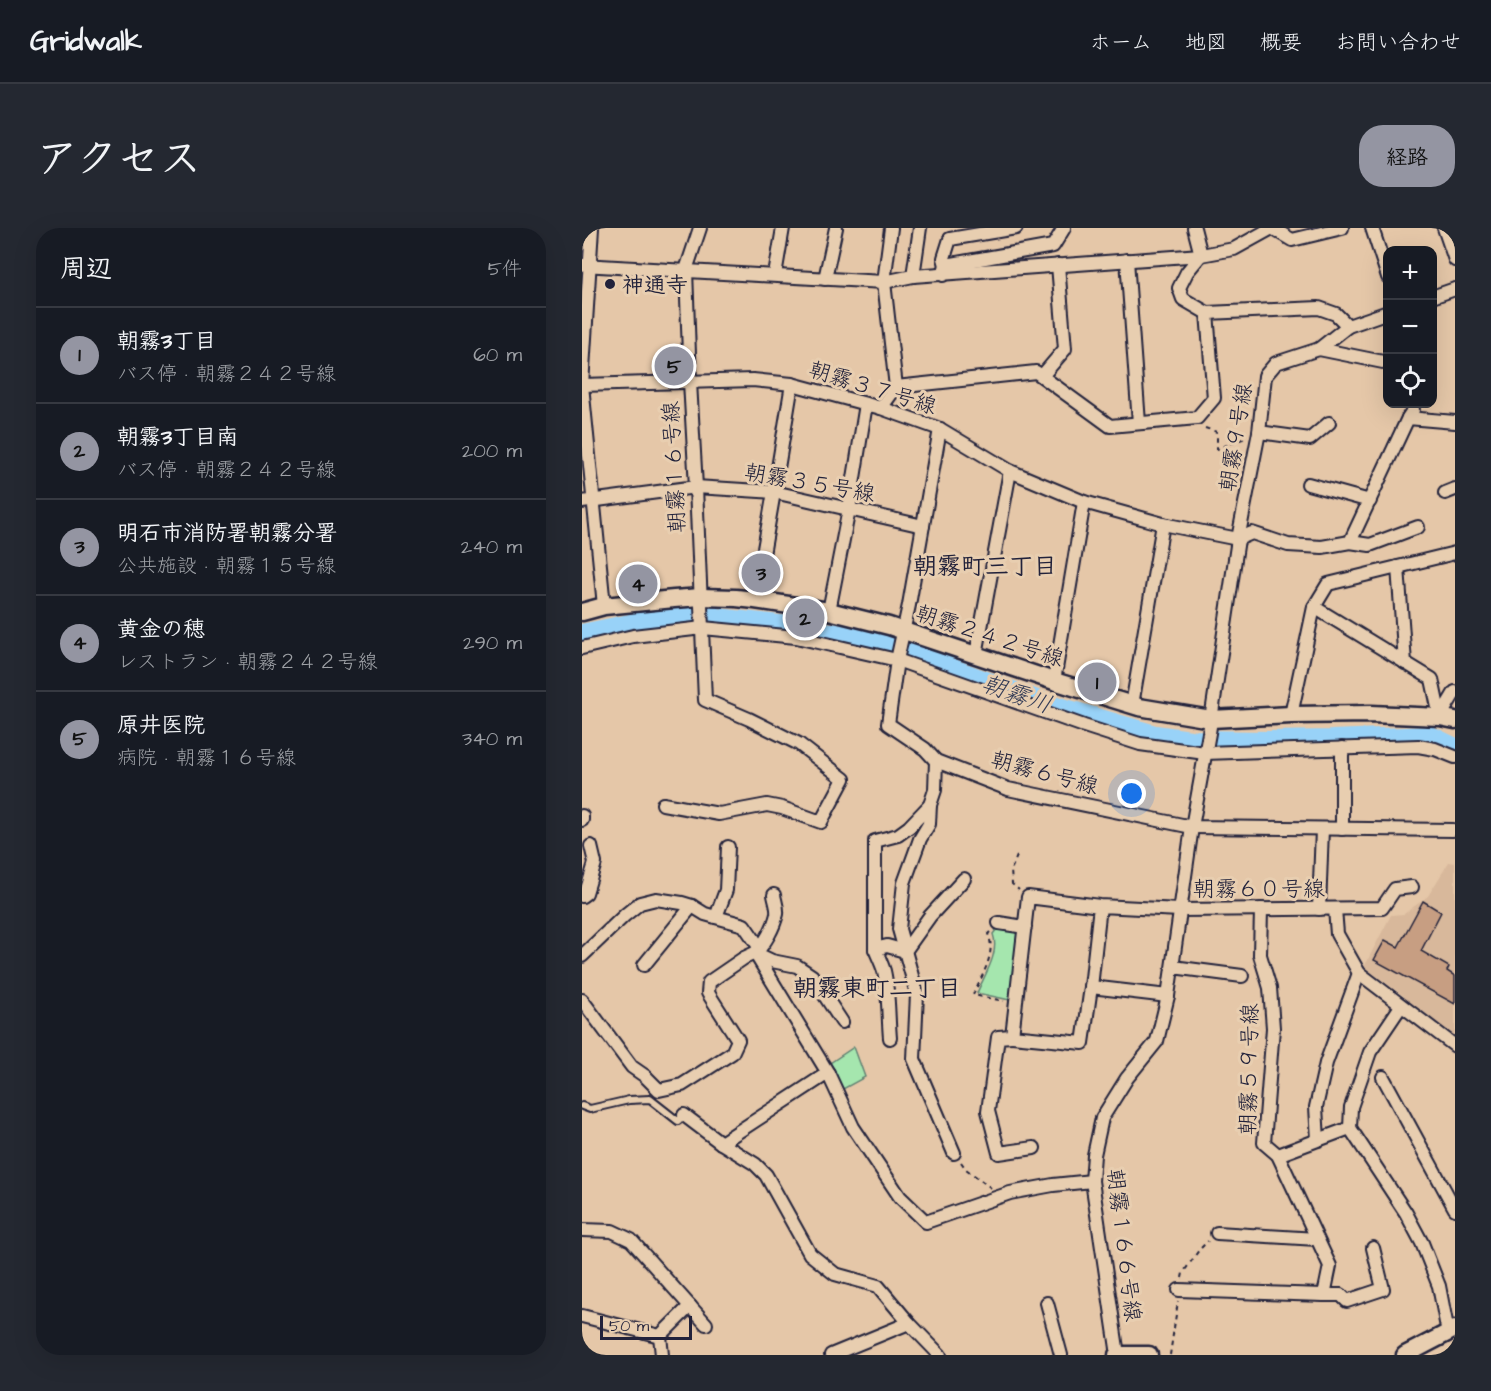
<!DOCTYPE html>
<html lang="ja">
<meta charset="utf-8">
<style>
:root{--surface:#171b24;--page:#242831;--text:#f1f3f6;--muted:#9ea1a6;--line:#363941;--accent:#9495a2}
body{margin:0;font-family:"Architects Daughter","Klee One",sans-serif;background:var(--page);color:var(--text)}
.controls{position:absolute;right:18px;top:18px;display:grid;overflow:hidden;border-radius:12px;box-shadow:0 6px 24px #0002}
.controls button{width:54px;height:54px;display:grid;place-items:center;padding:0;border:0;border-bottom:2px solid var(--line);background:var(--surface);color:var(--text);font:30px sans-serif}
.scale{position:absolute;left:18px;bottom:15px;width:92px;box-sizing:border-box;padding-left:6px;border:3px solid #22223b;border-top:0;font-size:16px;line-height:21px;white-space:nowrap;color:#22223b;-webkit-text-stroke:4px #e8ceb0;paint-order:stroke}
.you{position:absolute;left:550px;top:566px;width:21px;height:21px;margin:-15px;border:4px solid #fff;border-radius:50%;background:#1a73e8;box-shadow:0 0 0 9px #1a73e833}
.badge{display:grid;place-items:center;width:39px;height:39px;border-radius:50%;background:var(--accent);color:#111;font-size:20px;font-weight:700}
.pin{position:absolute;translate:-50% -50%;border:3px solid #fff;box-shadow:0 2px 6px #0006}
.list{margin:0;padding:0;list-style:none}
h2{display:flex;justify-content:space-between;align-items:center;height:78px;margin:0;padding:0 24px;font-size:26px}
h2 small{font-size:20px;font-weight:400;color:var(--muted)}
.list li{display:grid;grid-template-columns:39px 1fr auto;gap:18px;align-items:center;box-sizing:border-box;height:96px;padding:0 24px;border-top:2px solid var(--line)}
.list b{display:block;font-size:22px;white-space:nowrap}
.list p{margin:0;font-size:20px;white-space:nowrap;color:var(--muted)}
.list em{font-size:20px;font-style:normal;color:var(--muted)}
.icon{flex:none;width:33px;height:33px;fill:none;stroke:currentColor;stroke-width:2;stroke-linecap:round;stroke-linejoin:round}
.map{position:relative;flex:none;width:873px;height:1127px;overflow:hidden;border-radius:24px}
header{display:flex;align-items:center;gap:36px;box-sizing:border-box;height:84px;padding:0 30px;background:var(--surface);border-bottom:2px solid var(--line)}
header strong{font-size:28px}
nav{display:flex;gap:33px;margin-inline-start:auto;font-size:21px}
.intro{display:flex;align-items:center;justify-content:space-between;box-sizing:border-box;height:144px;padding:0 36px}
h1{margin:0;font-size:42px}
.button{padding:15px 27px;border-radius:24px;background:var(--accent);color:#111;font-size:21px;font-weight:700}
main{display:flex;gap:36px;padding:0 36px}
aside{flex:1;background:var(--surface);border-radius:24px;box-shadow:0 6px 24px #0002}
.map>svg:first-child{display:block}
</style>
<header>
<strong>Gridwalk</strong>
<nav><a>ホーム</a><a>地図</a><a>概要</a><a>お問い合わせ</a></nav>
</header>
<div class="intro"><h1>アクセス</h1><a class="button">経路</a></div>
<main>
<aside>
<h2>周辺<small>5件</small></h2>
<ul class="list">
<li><span class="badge">1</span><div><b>朝霧3丁目</b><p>バス停 · 朝霧２４２号線</p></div><em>60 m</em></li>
<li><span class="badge">2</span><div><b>朝霧3丁目南</b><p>バス停 · 朝霧２４２号線</p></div><em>200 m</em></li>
<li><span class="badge">3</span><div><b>明石市消防署朝霧分署</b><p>公共施設 · 朝霧１５号線</p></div><em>240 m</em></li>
<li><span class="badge">4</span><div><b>黄金の穂</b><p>レストラン · 朝霧２４２号線</p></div><em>290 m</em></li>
<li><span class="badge">5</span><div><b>原井医院</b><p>病院 · 朝霧１６号線</p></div><em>340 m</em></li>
</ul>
</aside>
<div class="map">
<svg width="873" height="1127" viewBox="0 0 873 1127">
<rect width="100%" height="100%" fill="#e5c7a8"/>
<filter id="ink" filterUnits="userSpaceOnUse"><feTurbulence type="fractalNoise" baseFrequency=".0167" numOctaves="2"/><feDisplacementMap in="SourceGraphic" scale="12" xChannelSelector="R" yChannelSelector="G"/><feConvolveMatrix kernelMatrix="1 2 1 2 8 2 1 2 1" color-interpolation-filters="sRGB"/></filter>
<g filter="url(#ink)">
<path fill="#d8b89b" d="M867 634 873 635V813L826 777 822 768 782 739 809 687 822 686 846 668Z"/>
<g fill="#a5e6ae" stroke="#648474" stroke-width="1.5">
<path d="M415 701 436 703 428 772 395 765C402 748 418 725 411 706Z"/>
<path d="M272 819 283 849 261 861 248 835Z"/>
</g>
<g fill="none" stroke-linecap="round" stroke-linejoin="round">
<path stroke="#98d2f8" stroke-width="22" d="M0 407 53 396 95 391 126 390 215 400 289 413 339 430 460 475 573 508 608 513 687 514 750 513 848 509 873 521"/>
</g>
<path fill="#c79e82" stroke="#22223b" stroke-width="1.5" d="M841 673 859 684 839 723 867 739 865 743 873 748V776L792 732 803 712 816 719Z"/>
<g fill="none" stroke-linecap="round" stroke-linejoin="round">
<g stroke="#22223b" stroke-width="10">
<path id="service" d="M0 878 8 881 47 872 68 871 96 893 102 887"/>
</g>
<g stroke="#22223b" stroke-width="16">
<g id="minor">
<path d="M10 0 0 157 22 378"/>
<path d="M309 0 302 54 314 159"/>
<path d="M690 0 710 12 760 0"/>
<path d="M790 0 806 49"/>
<path d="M862 0 873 32"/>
<path d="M545 32 557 195"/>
<path d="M0 37 302 54 331 48 619 27 652 21 690 0"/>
<path d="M364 37 362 30 368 11 434 0"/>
<path d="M193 47 201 0"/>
<path d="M361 47 364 37 471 18 482 0"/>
<path d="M331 48 338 0"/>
<path d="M243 51 254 0"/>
<path d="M850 69 873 61"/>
<path d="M766 98 806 84"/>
<path d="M737 121 806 135"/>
<path d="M460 148 483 121 476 37"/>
<path d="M0 157 171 152 210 156 299 180 358 201 428 243 502 274 581 296 656 311 670 305 706 317 740 319 768 314 826 190 873 194"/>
<path d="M299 180 314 159 454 144 528 198 615 190 632 170 625 85"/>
<path d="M826 190 831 182 830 176"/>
<path d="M358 201 327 377 315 432 306 496 343 521 354 533 426 561 610 599 871 602"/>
<path d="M677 204 728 211 747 195"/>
<path d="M726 256 788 273"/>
<path d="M863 265 873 261"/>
<path d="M0 274 114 259 192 264 341 298"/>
<path d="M768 314 788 317 836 299"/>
<path d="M816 339 823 435"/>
<path d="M173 372 192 264 210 156"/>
<path d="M732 379 850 451 858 489"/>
<path d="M247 383 267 281 284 176"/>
<path d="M0 420 51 408 121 400 214 409 315 432 502 498 558 516 623 525 836 518 853 521 873 529"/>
<path d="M394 427 428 243"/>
<path d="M472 453 502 274"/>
<path d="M550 477 581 296"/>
<path d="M709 487 732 379 746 356 873 325"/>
<path d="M858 489 873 464"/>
<path d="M354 533 353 562 348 577 347 596 338 611 322 655 317 701 335 766 332 831 372 925"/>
<path d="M81 576 137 586 185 577 200 580 239 594 262 551 217 516 167 491 123 472 114 259 108 154 104 42 118 0"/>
<path d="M348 577 327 599 316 607 293 613V721L305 718 323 723 348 688 382 651"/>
<path d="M0 588V592"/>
<path d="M760 601V520"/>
<path d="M192 667C193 673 196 680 195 686 192 699 183 716 173 725L190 733 215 738 230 748 260 794"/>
<path d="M0 668 4 665 13 635 9 618"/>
<path d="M518 678 509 759 501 815 430 808 446 669 518 678 598 682 800 680 813 661 830 659"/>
<path d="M737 681 740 601"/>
<path d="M753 681 755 706 777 745 873 818"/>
<path d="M134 689 144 662 146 619"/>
<path d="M417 695 443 699"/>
<path d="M293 721C296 728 300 736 302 743 307 764 306 788 308 810"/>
<path d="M0 728 43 687 58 675 74 671 100 675 110 678 123 686 162 697 178 720"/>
<path d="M62 737 110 678"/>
<path d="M591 739 660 748"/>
<path d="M509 759 586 768"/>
<path d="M0 772 50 839 63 848 77 862 100 857 150 825 156 812 126 765 127 754 162 730 173 725 246 845"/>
<path d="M819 778 788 824 769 879 768 900 824 985 840 1015 857 1058 866 1105"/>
<path d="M430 808 416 809 406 883 417 925 452 920"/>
<path d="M801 849 873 981"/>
<path d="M102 887 139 915 173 936 184 947 228 1026 253 1046 296 1058 327 1095"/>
<path d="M736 912 734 879 744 835 777 745"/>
<path d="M139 915 246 845 271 899 318 969 344 994 428 965 471 957 510 953"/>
<path d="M696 927 768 900"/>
<path d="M0 1002 30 1003 49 1012 124 1096"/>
<path d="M635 1005 735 1011"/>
<path d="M597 1062 742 1067 748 1038 696 927 682 915 691 800 688 760 678 727 679 681"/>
<path d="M742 1067H759L765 1073 801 1061 791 1020"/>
<path d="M465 1075 479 1127"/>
<path d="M0 1088 78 1108"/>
<path d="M80 1127 78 1108 108 1078"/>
<path d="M249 1127 327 1095 358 1127"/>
<path d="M536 1127 510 953 512 927 520 890 545 850 575 813 586 768 610 599 627 505 656 311 677 204 683 148 694 135 737 121 766 98 754 86 737 80 625 85 601 71 597 60 605 44 619 27 612 0"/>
</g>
</g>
<g stroke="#22223b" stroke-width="21">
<g id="tertiary">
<path d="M0 384 22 378 92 371 119 369 154 370 173 372 247 383 307 398 472 453 557 479 629 491 709 487 789 486 858 489 873 492"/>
<path d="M535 1127H567"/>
<path d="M823 1127 873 1101"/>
</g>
</g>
<g stroke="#22223b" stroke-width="2" stroke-dasharray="4.5 4.5" stroke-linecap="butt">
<path d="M623 200 635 204V221L663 210"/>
<path d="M435 628 429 642 430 656 437 662"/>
<path d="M408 704 406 706C415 725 399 749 391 767L422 773"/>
<path d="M379 934 384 941 409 960"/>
<path d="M600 1050 601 1045 617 1022 626 1013"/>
<path d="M588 1127 596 1073"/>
</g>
<use href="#service" stroke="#e8ceb0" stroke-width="6"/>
<use href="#minor" stroke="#e8ceb0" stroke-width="12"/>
<use href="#tertiary" stroke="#e8ceb0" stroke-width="16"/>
</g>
</g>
<circle fill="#22223b" stroke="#e8ceb0" stroke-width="2" cx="28" cy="56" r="6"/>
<g text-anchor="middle" stroke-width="6" stroke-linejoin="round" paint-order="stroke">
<g font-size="22" font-weight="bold" fill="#22223b" stroke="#e8ceb0" text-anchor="start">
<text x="40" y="64">神通寺</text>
</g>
<g font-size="22" fill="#22223b" stroke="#e8ceb0">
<text transform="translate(291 159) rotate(17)" y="8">朝霧３７号線</text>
<text transform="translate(653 209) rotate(-81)" y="8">朝霧９号線</text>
<text transform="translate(91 239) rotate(-93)" y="8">朝霧１６号線</text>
<text transform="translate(228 254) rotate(10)" y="8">朝霧３５号線</text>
<text transform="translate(408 407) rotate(18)" y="8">朝霧２４２号線</text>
<text transform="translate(463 544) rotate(15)" y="8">朝霧６号線</text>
<text x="677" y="668">朝霧６０号線</text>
<text transform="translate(666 841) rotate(-89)" y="8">朝霧５９号線</text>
<text transform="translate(543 1017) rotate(83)" y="8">朝霧１６６号線</text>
</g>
<g font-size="24" font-weight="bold" fill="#22223b" stroke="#e8ceb0">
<text x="403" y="346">朝霧町三丁目</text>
<text x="295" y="768">朝霧東町二丁目</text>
</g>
<g font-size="24" font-style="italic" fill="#343c57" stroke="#e8ceb0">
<text transform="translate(435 466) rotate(19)" y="8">朝霧川</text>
</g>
</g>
</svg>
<div class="controls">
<button>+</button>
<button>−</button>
<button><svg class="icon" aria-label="locate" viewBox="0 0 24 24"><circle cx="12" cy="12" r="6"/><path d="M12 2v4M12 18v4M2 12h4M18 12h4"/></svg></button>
</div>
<div class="scale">50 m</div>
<div class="you"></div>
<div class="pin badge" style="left:515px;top:454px">1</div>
<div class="pin badge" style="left:223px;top:390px">2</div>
<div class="pin badge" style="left:179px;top:345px">3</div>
<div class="pin badge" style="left:56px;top:356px">4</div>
<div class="pin badge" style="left:92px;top:138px">5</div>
</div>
</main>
